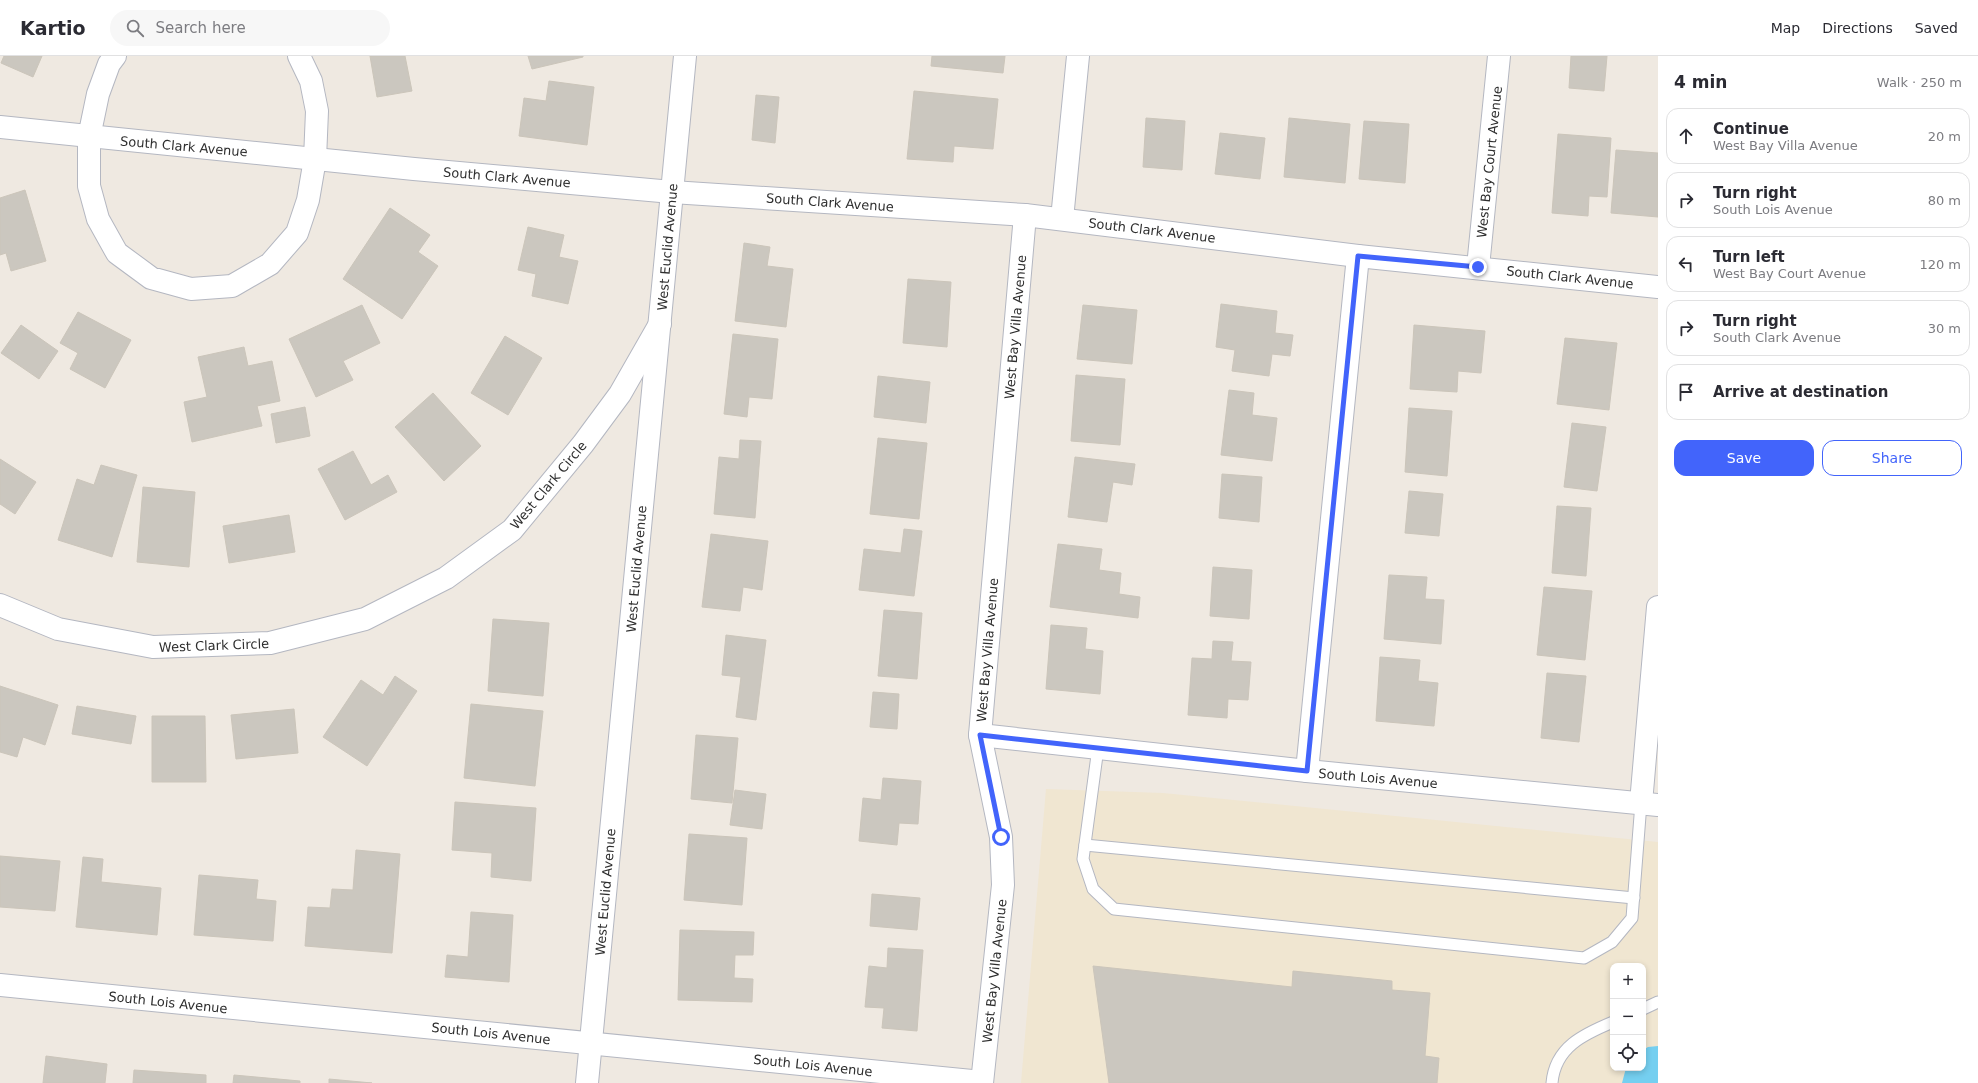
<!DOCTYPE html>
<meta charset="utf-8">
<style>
:root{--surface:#fff;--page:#f7f7f7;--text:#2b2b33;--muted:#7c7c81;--line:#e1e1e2;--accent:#4264fb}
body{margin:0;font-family:"DejaVu Sans",sans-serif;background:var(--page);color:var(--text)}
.controls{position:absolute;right:12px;bottom:12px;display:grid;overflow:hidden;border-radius:8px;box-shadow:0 2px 6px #0003}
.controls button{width:36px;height:36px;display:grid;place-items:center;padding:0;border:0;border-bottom:1px solid var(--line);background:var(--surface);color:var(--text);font:20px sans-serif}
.stop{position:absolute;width:12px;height:12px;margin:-9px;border:3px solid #4264fb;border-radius:50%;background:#fff}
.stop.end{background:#4264fb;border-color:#fff;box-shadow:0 1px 4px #0008}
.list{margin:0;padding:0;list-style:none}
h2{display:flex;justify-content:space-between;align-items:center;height:52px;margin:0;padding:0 16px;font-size:17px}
h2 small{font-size:13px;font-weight:400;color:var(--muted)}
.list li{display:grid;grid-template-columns:26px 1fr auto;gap:12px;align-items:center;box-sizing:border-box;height:56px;margin:0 8px 8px;padding:0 8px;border:1px solid var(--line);border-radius:12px}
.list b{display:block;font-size:15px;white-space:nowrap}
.list p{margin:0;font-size:13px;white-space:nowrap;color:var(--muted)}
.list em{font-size:13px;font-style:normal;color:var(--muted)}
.actions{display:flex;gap:8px;padding:12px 16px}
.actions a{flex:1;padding:9px 0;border:1px solid var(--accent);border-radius:12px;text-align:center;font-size:14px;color:var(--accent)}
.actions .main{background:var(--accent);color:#fff}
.icon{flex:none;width:22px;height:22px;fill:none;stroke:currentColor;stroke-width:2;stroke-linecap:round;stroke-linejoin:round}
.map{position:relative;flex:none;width:1658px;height:1027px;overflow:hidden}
header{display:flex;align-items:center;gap:24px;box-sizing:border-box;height:56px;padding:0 20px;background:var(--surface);border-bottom:1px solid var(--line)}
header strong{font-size:19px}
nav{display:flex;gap:22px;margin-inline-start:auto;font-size:14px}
.search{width:280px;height:36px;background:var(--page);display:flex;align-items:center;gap:10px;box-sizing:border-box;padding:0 14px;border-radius:22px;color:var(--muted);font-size:15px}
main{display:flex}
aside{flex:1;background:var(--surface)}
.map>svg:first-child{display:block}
</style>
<header>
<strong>Kartio</strong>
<div class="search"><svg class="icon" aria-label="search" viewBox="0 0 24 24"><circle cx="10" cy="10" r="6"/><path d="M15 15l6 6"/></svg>Search here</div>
<nav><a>Map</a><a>Directions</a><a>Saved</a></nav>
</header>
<main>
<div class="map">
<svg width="1658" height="1027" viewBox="0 0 1658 1027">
<rect width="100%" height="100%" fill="#efe9e1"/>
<path fill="#f0e6d1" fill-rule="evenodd" d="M1046 733 1163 737 1658 786V1027H1021ZM1613 910H1643V1012H1613Z"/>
<path fill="#75cff0" d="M1658 990V1027H1622L1626 1012H1643V994L1648 991Z"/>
<g fill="#cbc7bf" stroke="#cbc5ba">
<path d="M4 0H42L33 21 1 7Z"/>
<path d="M370 0H405L412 35 377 41Z"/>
<path d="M528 0H583V1L532 13Z"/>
<path d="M932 0H1005L1003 17 931 10Z"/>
<path d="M1571 0H1607L1604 35 1569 32Z"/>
<path d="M549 25 594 31 587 89 519 80 524 42 546 45Z"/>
<path d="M914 35 998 43 993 93 954 90 953 106 907 103Z"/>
<path d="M756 39 779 41 775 87 752 84Z"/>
<path d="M1146 62 1185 65 1182 114 1143 111Z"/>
<path d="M1289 62 1350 68 1345 127 1284 121Z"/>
<path d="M1364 65 1409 68 1405 127 1359 123Z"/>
<path d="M1220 77 1265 82 1260 123 1215 118Z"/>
<path d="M1558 78 1611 82 1607 141 1589 140 1588 160 1552 157Z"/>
<path d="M1616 94 1658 97V161L1611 157Z"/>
<path d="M25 134 46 205 11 215 6 197 0 199V142Z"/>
<path d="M390 152 430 179 418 196 438 210 402 263 343 223Z"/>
<path d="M528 171 564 179 559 201 578 205 568 248 532 240 536 218 518 214Z"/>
<path d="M744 187 770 191 767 210 793 213 786 271 735 265Z"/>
<path d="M908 223 951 226 947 291 903 287Z"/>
<path d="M1221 248 1277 255 1275 277 1293 279 1290 300 1272 298 1269 320 1232 315 1235 294 1216 291Z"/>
<path d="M362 249 380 287 343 305 353 324 316 341 289 283Z"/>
<path d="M1083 249 1137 254 1132 308 1077 303Z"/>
<path d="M78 256 131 284 105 332 70 313 78 297 60 287Z"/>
<path d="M21 269 58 295 39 323 1 297Z"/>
<path d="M1414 269 1485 275 1481 317 1458 315 1457 336 1410 333Z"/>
<path d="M733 278 778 283 772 343 749 341 747 361 724 358Z"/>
<path d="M505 280 542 302 508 359 471 337Z"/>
<path d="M1565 282 1617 287 1609 354 1557 348Z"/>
<path d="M244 291 248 310 272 305 280 345 257 350 262 370 192 386 184 346 207 341 198 301Z"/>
<path d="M1076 319 1125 323 1120 389 1071 385Z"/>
<path d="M878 320 930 326 926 367 874 361Z"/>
<path d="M1229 334 1254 337 1252 359 1277 362 1272 405 1221 399Z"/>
<path d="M433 337 481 390 444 425 395 371Z"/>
<path d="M305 351 310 380 276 387 271 358Z"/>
<path d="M1409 352 1452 355 1447 420 1405 416Z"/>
<path d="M1572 367 1606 371 1597 435 1564 431Z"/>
<path d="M878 382 927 387 919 463 870 458Z"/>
<path d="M740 384 761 385 755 462 714 458 719 401 739 403Z"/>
<path d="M353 395 371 429 388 419 397 436 345 464 318 413Z"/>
<path d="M1075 401 1135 408 1132 429 1113 426 1107 466 1068 461Z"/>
<path d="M0 403 36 426 15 458 0 448Z"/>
<path d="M101 409 137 419 112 501 58 484 77 423 94 429Z"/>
<path d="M1222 418 1262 421 1259 466 1219 462Z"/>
<path d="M143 431 195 436 189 511 137 506Z"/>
<path d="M1409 435 1443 438 1439 480 1405 477Z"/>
<path d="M1557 450 1591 452 1586 520 1552 517Z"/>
<path d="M289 459 295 496 229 507 223 470Z"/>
<path d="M904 473 922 475 914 540 859 534 864 493 901 497Z"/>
<path d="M711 478 768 485 762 534 743 531 740 555 702 551Z"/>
<path d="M1058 488 1102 493 1099 514 1121 517 1119 538 1140 541 1138 562 1050 551Z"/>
<path d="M1213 511 1252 514 1249 563 1210 560Z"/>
<path d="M1389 519 1427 521 1425 543 1444 544 1441 588 1384 583Z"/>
<path d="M1544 531 1592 535 1585 604 1537 599Z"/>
<path d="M884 554 922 557 917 623 878 620Z"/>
<path d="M493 563 549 567 543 640 488 635Z"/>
<path d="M1051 569 1087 572 1085 593 1103 595 1100 638 1046 633Z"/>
<path d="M726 579 766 584 756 664 736 661 741 621 722 619Z"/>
<path d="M1213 585 1233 586 1231 605 1251 606 1248 644 1228 643 1227 662 1188 659 1192 602 1212 603Z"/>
<path d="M1380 601 1420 604 1418 625 1438 627 1434 670 1376 665Z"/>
<path d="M1547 617 1586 620 1579 686 1541 682Z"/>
<path d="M395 620 417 635 367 710 323 681 361 624 383 639Z"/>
<path d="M0 630 58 649 45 689 23 681 17 701 0 696Z"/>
<path d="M873 636 899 638 897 673 870 671Z"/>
<path d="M471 648 543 655 535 730 464 722Z"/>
<path d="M77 650 136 660 131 688 72 678Z"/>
<path d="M294 653 298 697 236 703 231 659Z"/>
<path d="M152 660H205L206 726H152Z"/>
<path d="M696 679 738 682 732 747 691 743Z"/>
<path d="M883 722 921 725 918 768 899 767 897 789 859 785 863 742 881 744Z"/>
<path d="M735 734 766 738 762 773 730 769Z"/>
<path d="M455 746 536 752 531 825 491 821 492 797 452 794Z"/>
<path d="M689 778 747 782 742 849 684 844Z"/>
<path d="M356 794 400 798 392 897 305 890 308 851 330 852 332 833 353 834Z"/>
<path d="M0 800 60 805 55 855 0 851Z"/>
<path d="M83 801 103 803 101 826 161 832 157 879 76 871Z"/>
<path d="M199 819 258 824 256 843 276 845 273 885 194 879Z"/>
<path d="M872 838 920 842 917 874 870 870Z"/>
<path d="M471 856 513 859 509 926 445 921 447 899 468 901Z"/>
<path d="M680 874 754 876 753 899H735L734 922 753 923 752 946 678 944Z"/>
<path d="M888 892 923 894 917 975 882 972 884 952 865 951 869 910 887 912Z"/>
<path d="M1093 910 1292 931 1293 915 1392 925V934L1430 937 1425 1000 1439 1002 1437 1027H1109Z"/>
<path d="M46 1000 107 1008 105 1027H43Z"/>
<path d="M134 1014 206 1019V1027H133Z"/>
<path d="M234 1019 300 1025V1027H233Z"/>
<path d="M329 1023 372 1027H329Z"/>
</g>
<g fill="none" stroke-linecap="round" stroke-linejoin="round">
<g stroke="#b4b7c1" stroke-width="13">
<g id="service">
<path d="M1098 692 1083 803 1093 833 1114 853 1584 902 1612 886 1632 862 1641 747"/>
<path d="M1085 789 1634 842"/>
<path d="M1643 953 1658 946"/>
<path d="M1552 1027C1555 991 1584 978 1613 966"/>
</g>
</g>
<g stroke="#b4b7c1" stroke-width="24">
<g id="minor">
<path d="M115 0 109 8 98 38 89 81V130L98 163 117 197 151 222 191 233 232 230 270 208 297 177 308 144 315 103 317 55 311 25 299 0"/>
<path d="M0 71 414 113 672 136 1025 159 1358 200 1658 231"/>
<path d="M1062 163 1078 0"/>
<path d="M1478 211 1499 0"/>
<path d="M0 549 58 573 153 591 270 587 365 563 446 522 512 474 583 388 620 338 660 268"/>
<path d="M980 679 1307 715 1658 749"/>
<path d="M1307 715 1358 200"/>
<path d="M1641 747 1658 551"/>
<path d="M0 929 982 1026"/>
<path d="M982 1027 1003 829 1001 781 980 679 1025 159"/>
</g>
</g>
<g stroke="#b4b7c1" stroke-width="24">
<path id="tertiary" d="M587 1027 685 0"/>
</g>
<use href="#service" stroke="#fff" stroke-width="11"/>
<use href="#minor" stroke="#fff" stroke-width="22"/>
<use href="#tertiary" stroke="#fff" stroke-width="22"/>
</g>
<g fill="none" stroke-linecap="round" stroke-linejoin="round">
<path stroke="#4264fb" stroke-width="5" d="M1001 781 980 679 1307 715 1358 200 1478 211"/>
</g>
<g text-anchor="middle" stroke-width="4" stroke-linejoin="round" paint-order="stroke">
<g font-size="13" fill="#2e2e2e" stroke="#fff">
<text transform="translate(184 90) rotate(5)" y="5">South Clark Avenue</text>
<text transform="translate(1489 106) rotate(-84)" y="5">West Bay Court Avenue</text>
<text transform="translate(507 121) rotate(5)" y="5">South Clark Avenue</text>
<text transform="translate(830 146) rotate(4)" y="5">South Clark Avenue</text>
<text transform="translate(1152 174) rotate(7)" y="5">South Clark Avenue</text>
<text transform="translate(667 191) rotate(-85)" y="5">West Euclid Avenue</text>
<text transform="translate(1570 221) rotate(6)" y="5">South Clark Avenue</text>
<text transform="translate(1015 271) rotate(-85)" y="5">West Bay Villa Avenue</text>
<text transform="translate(548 429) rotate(-50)" y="5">West Clark Circle</text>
<text transform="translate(636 513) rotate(-85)" y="5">West Euclid Avenue</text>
<text transform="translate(214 589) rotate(-2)" y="5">West Clark Circle</text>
<text transform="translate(987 594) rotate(-85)" y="5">West Bay Villa Avenue</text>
<text transform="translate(1378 722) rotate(5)" y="5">South Lois Avenue</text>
<text transform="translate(605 836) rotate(-85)" y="5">West Euclid Avenue</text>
<text transform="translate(994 915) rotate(-84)" y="5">West Bay Villa Avenue</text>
<text transform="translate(168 946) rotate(6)" y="5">South Lois Avenue</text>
<text transform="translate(491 977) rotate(6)" y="5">South Lois Avenue</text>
<text transform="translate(813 1009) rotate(6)" y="5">South Lois Avenue</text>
</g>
</g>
</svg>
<div class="controls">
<button>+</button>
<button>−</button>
<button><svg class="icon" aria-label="locate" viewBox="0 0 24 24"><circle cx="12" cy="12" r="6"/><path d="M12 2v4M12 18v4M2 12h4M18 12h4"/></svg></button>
</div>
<div class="stop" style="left:1001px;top:781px"></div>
<div class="stop end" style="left:1478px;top:211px"></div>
</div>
<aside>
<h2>4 min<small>Walk · 250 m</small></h2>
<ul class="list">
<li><svg class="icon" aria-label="ahead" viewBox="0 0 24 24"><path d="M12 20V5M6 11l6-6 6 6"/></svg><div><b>Continue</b><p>West Bay Villa Avenue</p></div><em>20 m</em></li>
<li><svg class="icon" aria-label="right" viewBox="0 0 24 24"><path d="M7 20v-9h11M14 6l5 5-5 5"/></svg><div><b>Turn right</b><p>South Lois Avenue</p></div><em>80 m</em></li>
<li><svg class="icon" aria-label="left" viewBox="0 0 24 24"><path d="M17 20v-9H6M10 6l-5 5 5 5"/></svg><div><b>Turn left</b><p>West Bay Court Avenue</p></div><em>120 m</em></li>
<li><svg class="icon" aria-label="right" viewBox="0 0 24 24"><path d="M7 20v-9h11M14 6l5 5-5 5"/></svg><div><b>Turn right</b><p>South Clark Avenue</p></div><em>30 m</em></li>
<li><svg class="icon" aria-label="arrive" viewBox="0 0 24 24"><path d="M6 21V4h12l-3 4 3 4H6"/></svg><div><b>Arrive at destination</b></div></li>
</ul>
<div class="actions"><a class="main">Save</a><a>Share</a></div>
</aside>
</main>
